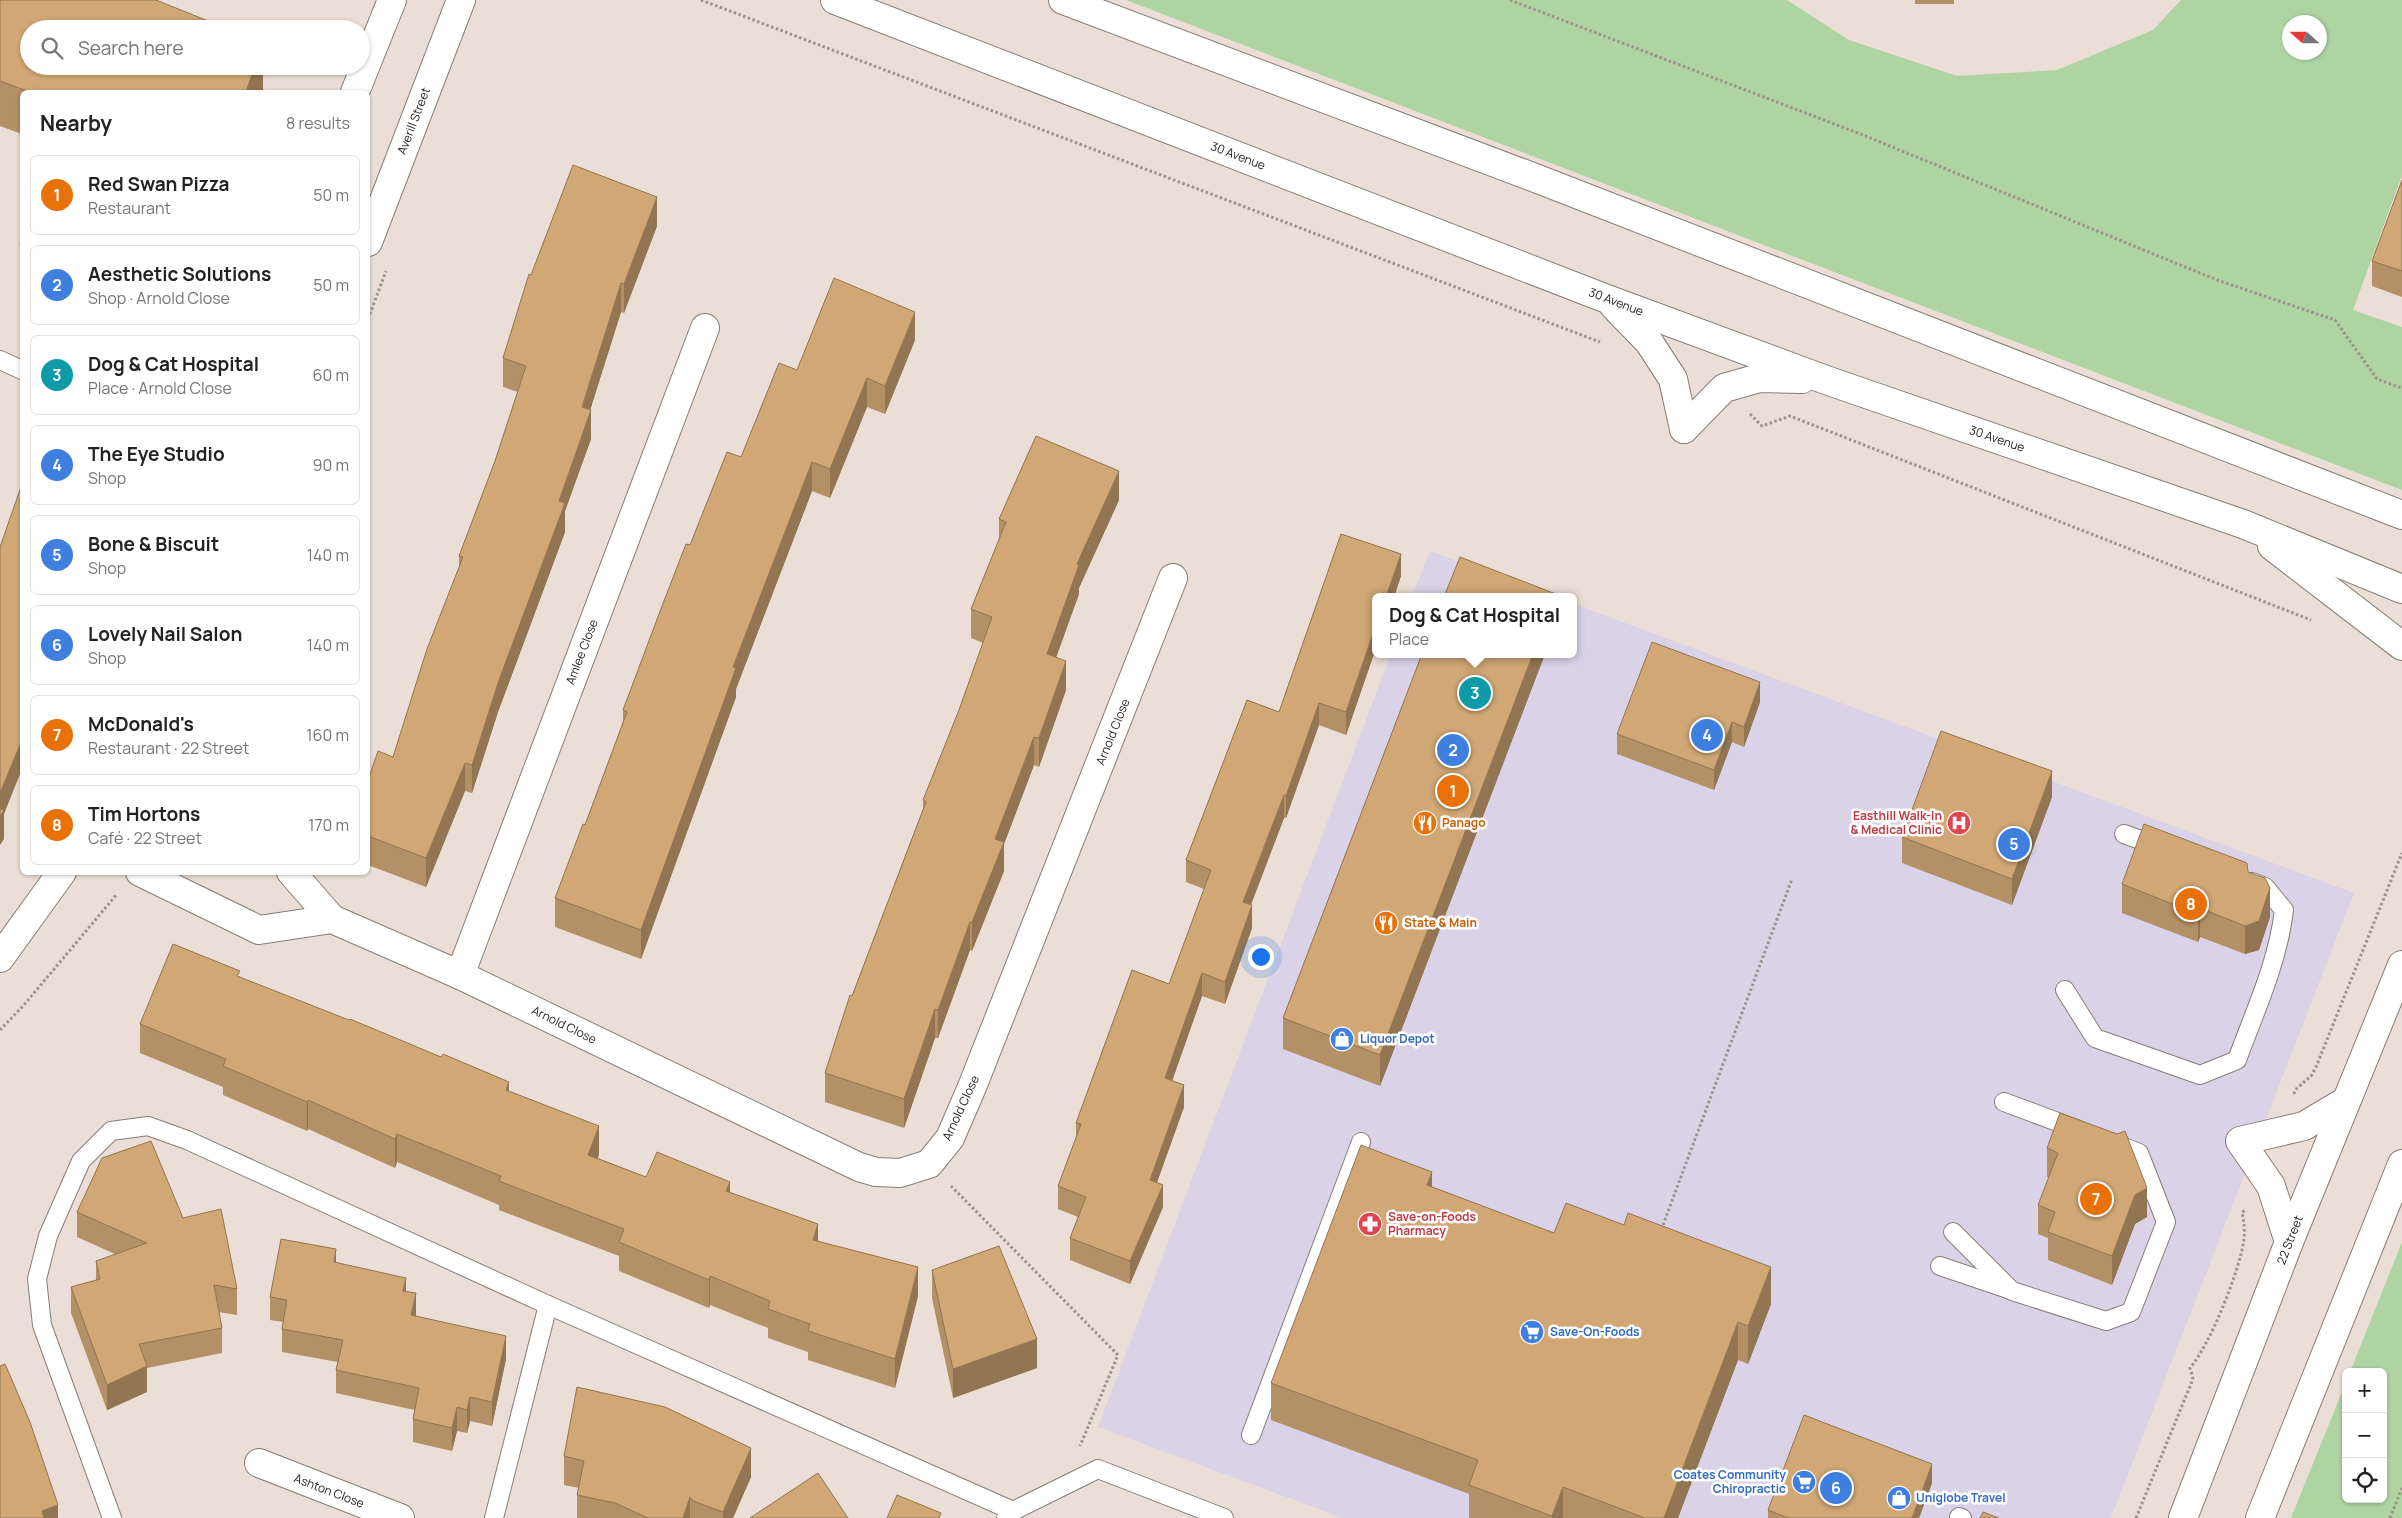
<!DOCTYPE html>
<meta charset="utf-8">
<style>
:root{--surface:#fff;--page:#f2f2f2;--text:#222;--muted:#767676;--line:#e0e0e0;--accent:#2971a5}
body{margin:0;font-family:Manrope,sans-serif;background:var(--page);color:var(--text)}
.controls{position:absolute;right:15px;bottom:15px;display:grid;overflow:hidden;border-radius:8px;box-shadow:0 1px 4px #0004}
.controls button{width:45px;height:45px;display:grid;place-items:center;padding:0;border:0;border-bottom:1px solid var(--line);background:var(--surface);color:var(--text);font:25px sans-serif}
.compass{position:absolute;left:2282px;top:15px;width:45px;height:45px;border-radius:50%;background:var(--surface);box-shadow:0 1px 4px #0004;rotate:291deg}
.you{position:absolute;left:1260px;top:956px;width:18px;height:18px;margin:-12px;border:4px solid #fff;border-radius:50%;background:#1a73e8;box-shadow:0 0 0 8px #1a73e833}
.badge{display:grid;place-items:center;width:32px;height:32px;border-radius:50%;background:var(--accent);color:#fff;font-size:16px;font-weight:700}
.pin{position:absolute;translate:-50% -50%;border:2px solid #fff;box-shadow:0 1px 5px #0006}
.popup{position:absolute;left:1372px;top:593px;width:205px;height:65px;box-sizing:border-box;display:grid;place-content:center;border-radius:8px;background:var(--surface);filter:drop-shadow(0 1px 4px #0005);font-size:16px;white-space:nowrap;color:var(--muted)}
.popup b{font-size:19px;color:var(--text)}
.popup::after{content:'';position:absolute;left:50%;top:100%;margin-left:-10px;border:10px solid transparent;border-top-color:var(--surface)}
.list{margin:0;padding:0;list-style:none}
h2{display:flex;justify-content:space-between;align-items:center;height:65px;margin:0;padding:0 20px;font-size:21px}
h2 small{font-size:16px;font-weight:400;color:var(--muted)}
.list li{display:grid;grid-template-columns:32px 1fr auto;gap:15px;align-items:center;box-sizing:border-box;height:80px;margin:0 10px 10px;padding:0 10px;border:1px solid var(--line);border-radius:8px}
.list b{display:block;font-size:19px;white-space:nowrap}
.list p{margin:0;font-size:16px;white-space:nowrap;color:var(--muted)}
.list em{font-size:16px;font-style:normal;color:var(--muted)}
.icon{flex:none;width:28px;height:28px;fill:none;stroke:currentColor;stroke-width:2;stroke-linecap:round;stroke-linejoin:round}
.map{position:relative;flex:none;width:2402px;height:1518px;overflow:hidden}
.search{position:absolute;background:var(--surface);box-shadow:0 1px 4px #0004;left:20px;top:20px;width:350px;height:55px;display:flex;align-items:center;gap:12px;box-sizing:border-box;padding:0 18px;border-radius:28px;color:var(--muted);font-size:19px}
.panel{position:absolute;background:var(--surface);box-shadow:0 1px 4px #0004;left:20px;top:90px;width:350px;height:785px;border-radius:8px}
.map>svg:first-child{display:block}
</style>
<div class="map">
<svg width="2402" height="1518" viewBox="0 0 2402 1518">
<rect width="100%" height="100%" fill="#eaded6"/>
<g fill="#dad3e8">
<path d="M1430 551 1554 597H1412Z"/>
<path d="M1574 604 2354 893 2111 1518H1343L1098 1427 1391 654H1574Z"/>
</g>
<g fill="#aed4a2" fill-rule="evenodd">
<path d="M1126 0H1787L1849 40 1957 76 2057 70 2153 30 2181 0H2402V175L2353 310 2402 327V490ZM2290 22H2320V52H2290Z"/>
<path d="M2402 1242V1518H2291L2346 1382V1499H2383V1372H2350Z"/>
</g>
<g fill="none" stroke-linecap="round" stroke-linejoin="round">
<g stroke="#887d75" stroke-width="20">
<g id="service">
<path d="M0 360 22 370"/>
<path d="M2124 834 2162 848"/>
<path d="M2065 990 2095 1038 2200 1075 2237 1060C2255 1011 2278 962 2284 910L2265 887 2252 882"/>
<path d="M2004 1102 2079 1130"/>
<path d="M1953 1232 2012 1291 2106 1321 2131 1312 2166 1222 2139 1153 2111 1142"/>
<path d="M1940 1266 2008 1289"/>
<path d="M1251 1435 1361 1142"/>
<path d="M1959 1517 1962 1518"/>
<path d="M112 1518 42 1325 37 1279 48 1236 81 1161 111 1131 148 1126 187 1140 548 1305 1013 1511"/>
<path d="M494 1518 548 1305"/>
<path d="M1006 1518 1013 1511 1098 1469 1224 1518"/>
</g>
</g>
<g stroke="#887d75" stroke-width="30">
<g id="minor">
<path d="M140 872 259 930 332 919"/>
<path d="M291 872 332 919 460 975 859 1167 876 1172 900 1173 929 1164 950 1138 972 1087 1173 578"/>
<path d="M460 975 705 328"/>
<path d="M259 1463 400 1518"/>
</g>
</g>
<g stroke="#887d75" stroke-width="30">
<g id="tertiary">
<path d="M355 92 392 0"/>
<path d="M368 242 461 0"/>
<path d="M0 958 62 872"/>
<path d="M2289 1242 2271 1186 2240 1141 2304 1126 2346 1101"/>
</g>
</g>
<g stroke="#887d75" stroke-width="30">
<g id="secondary">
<path d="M835 0 1607 299 1826 380 2243 524 2402 589"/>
<path d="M1063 0 1543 181 2402 515"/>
<path d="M1614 306 1649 342 1673 379 1684 429"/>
<path d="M1684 429 1724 388 1759 378 1802 379"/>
<path d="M2272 546 2402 646"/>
<path d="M2183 1518 2289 1242 2402 965"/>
<path d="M2260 1518 2402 1164"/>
</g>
</g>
<g stroke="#9b928c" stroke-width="3" stroke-dasharray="2.5 2.5" stroke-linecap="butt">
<path d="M701 0 1600 342"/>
<path d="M1510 0 1858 133 2217 280 2335 320 2377 379 2402 388"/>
<path d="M368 319 386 271"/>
<path d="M1750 414 1762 426 1790 416 2311 620"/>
<path d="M0 1030 24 1005 117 894"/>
<path d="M2294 1094 2295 1090 2311 1076 2316 1067 2402 853"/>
<path d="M951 1186 1118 1355 1080 1446"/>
<path d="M1663 1225 1792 879"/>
<path d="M2136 1518 2193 1379 2190 1368C2210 1345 2240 1270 2244 1239 2245 1230 2244 1222 2242 1212L2246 1210"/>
<path d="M2390 1518 2402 1488"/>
</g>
<use href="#service" stroke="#fff" stroke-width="18"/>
<use href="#minor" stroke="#fff" stroke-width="28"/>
<use href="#tertiary" stroke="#fff" stroke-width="28"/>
<use href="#secondary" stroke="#fff" stroke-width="28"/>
</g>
<g fill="#b39065">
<path d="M0 0 263 66V91L262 92H22V134L0 126Z"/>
<rect x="1915" y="0" width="39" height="4"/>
<path d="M2402 180V297L2372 286V261Z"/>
<path d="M657 226 624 313 621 312 590 410 591 439 565 511V532L498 712 472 793 465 791 426 887 368 865V780L393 757 459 568V556L495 461 518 392 503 387V358L531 275Z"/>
<path d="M22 238V317L21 316V290L20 289V245Z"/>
<path d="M915 340 885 414 867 407 830 498 812 491 736 689V697L641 959 555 927V898L585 825 623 722V710L690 545 741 457 797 370Z"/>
<path d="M1119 500 1079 588V594L1056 657 1066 690 1039 767 1034 765 1004 844V871L972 951 970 950 938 1038H935L904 1128 825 1102V1073L852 996 923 809V800L959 710 983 643 971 638V609L999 539V519Z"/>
<path d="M1341 534 1401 554V576L1394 597H1376V648L1346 735 1319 725 1286 818H1284L1251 905H1252V928L1225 1004 1202 996 1172 1081 1184 1085V1107L1157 1182 1163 1185V1207L1130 1284 1070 1260V1238L1078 1217 1058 1209V1186L1076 1138V1123L1132 970 1169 984 1204 889 1186 882V860L1247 700 1279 712Z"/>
<path d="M1422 654H1545L1380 1086 1283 1049V1018Z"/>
<path d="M1760 702 1744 747 1732 742 1714 790 1617 754V734Z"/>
<path d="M2052 797 2012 905 1902 863V837Z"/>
<path d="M2248 872 2270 917 2259 950 2245 954 2200 937 2198 942 2122 913V884Z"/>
<path d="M240 977 509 1091 599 1154 598 1158 646 1177 730 1192 918 1296 895 1388 808 1360V1352L768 1338V1328L710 1305 709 1308 619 1271V1256L499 1210V1205L397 1162 395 1168 308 1129 307 1131 223 1095V1087L140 1053V1024Z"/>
<path d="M2060 1113 2147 1217 2135 1224 2112 1285 2048 1260V1238L2038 1234V1205L2049 1178 2047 1177V1148Z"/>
<path d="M1432 1187 1554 1233 1771 1304 1748 1364 1738 1360 1678 1518H1469V1494L1271 1420V1383Z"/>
<path d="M77 1212 183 1218 237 1289V1315L219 1312 222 1328V1353L147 1368V1392L107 1410 71 1313V1287L96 1280V1261L115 1254 77 1237Z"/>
<path d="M336 1262 406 1291 416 1316 506 1359 492 1426 470 1421 467 1433 457 1431 452 1451 413 1442V1419L415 1410 336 1393V1370L338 1362 282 1352V1329L283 1322 270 1320V1297Z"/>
<path d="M932 1270 1037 1368 953 1398 932 1298Z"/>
<path d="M564 1456 751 1477 733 1518H577V1495L579 1488 564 1485Z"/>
<path d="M1932 1483 1919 1518H1768V1510Z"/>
</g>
<g fill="#927552">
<path d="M255 66H263V91L262 92H246Z"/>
<path d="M657 197V226L624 313V284Z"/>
<path d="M621 283V312L588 417 591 410V439L565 511V532L498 712 472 793V765Z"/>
<path d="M915 312V340L885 414V386Z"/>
<path d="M867 378V407L830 498V469Z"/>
<path d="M812 462V491L736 689V697L641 959V930L733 667Z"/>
<path d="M1119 471V500L1079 588V594L1047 683V654L1077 564Z"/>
<path d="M1401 554V576L1394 597H1386Z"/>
<path d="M1376 625V648L1346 735V712Z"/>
<path d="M1533 654H1545L1380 1086V1055Z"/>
<path d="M1066 661V690L1039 767V738Z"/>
<path d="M1760 682V702L1744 747V727Z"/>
<path d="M1319 703V725L1286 818V796Z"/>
<path d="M1732 722V742L1714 790V770Z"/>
<path d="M1034 737V765L1004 844V871L972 951V922L995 839Z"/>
<path d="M22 740V769L4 814V839L0 845V793Z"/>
<path d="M465 763V791L426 887V858Z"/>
<path d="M2052 771V797L2012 905V879Z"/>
<path d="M1284 795V818L1243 925V902Z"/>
<path d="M2270 888V917L2259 950 2245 954V926Z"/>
<path d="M1252 905V928L1225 1004V982Z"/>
<path d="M2200 908V937L2198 942V914Z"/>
<path d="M970 922V950L938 1038V1010Z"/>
<path d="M1202 973V996L1165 1101V1078Z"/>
<path d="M935 1009V1038L904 1128V1099Z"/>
<path d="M509 1082V1111L506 1090Z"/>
<path d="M1184 1085V1107L1150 1202V1180Z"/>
<path d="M308 1100V1129L307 1131V1102Z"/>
<path d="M599 1126V1154L588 1183V1155Z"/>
<path d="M397 1134V1162L395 1168V1139Z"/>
<path d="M1432 1172V1209L1427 1185Z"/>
<path d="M730 1182V1211L726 1191Z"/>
<path d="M1163 1185V1207L1130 1284V1261Z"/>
<path d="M2147 1188V1217L2135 1224 2112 1285V1256L2135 1195Z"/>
<path d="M818 1224V1253L813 1240Z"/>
<path d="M336 1249V1272L334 1262Z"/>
<path d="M918 1267V1296L895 1388V1359Z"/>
<path d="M1771 1267V1304L1748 1364V1326Z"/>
<path d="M710 1276V1305L709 1308V1280Z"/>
<path d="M406 1278V1301L403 1291Z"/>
<path d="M416 1293V1317L411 1315Z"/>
<path d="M1738 1322V1360L1678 1518H1664Z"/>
<path d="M506 1336V1359L492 1426V1402Z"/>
<path d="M1037 1339V1368L953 1398V1369Z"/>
<path d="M147 1366V1392L107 1410V1385Z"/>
<path d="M470 1397V1421L467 1433V1410Z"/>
<path d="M457 1407V1431L452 1451V1428Z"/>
<path d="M751 1448V1477L733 1518H723V1512Z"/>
<path d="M1932 1464V1483L1919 1518H1912Z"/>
<path d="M1563 1487V1518H1552V1516Z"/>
<path d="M690 1497V1518H683Z"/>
<path d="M58 1505V1518H42V1511Z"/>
</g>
<g fill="#d0a775" stroke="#927552">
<path d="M0 0H156L228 29H29V66H255L246 92H30L0 81Z"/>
<path d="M573 165 657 197 624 284 621 283 582 407 591 410 559 501 565 503 498 683 472 765 465 763 426 858 368 836V780L378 751 393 757 427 649 463 557 459 556 495 461 526 366 503 358 529 274 531 275Z"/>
<path d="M2402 180V271L2372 261Z"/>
<path d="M22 238V246L20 245Z"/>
<path d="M834 278 915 312 885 386 867 378 830 469 812 462 733 667 736 668 641 930 555 898 583 824 585 825 627 712 623 710 662 606 686 544 690 545 727 452 741 457 779 363 797 370Z"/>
<path d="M1036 436 1119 471 1077 564 1079 565 1047 654 1066 661 1039 738 1034 737 995 839 1004 842 972 922H970L938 1010 935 1009 904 1099 825 1073 850 995 852 996 926 802 923 800 959 710 992 617 971 609 1006 522 999 519Z"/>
<path d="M22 484V740L0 793V547Z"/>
<path d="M1341 534 1401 554 1386 597H1376V625L1346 712 1319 703 1286 796 1284 795 1243 902 1252 905 1225 982 1202 973 1165 1078 1184 1085 1150 1180 1163 1185 1130 1261 1070 1238 1086 1197 1058 1186 1081 1124 1076 1123 1132 970 1169 984 1211 870 1186 860 1247 700 1279 712Z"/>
<path d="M1460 557 1556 594 1555 597H1444Z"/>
<path d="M1652 642 1760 682 1744 727 1732 722 1714 770 1617 734Z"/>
<path d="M1422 654H1533L1380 1055 1283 1018Z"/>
<path d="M1941 731 2052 771 2012 879 1902 837Z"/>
<path d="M0 808 4 811 0 816Z"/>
<path d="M2144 824 2247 863 2248 872 2265 878 2270 888 2259 921 2245 926 2200 908 2198 914 2122 884Z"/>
<path d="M173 944 240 971 237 976 349 1020 350 1019 441 1057 443 1054 509 1082 506 1090 599 1126 588 1155 646 1177 657 1152 730 1182 726 1191 818 1224 813 1240 918 1267 895 1359 808 1331 810 1324 768 1309 770 1301 710 1276 709 1280 619 1242 624 1229 499 1181 501 1176 397 1134 395 1139 308 1100 307 1102 223 1066 226 1059 140 1024Z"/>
<path d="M2060 1113 2117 1134 2125 1131 2147 1188 2135 1195 2112 1256 2048 1232 2055 1212 2038 1205 2058 1153 2047 1148Z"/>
<path d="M151 1141 183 1218 221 1209 237 1289 214 1285 222 1328 139 1344 147 1366 107 1385 71 1287 100 1279 96 1261 147 1243 77 1212 102 1158Z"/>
<path d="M1361 1145 1432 1172 1427 1185 1554 1233 1566 1203 1624 1225 1628 1213 1771 1267 1748 1326 1738 1322 1664 1518H1645L1563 1487 1552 1516 1469 1485 1478 1460 1271 1383Z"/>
<path d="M281 1239 336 1249 334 1262 406 1278 403 1291 416 1293 411 1315 506 1336 492 1402 470 1397 467 1410 457 1407 452 1428 413 1419 419 1388 336 1370 343 1340 282 1329 287 1300 270 1297Z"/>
<path d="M999 1246 1037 1339 953 1369 932 1270Z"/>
<path d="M5 1364 30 1422 58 1505 42 1511 44 1518H0V1366Z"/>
<path d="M577 1387 665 1407 751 1448 723 1512 693 1501 690 1497 683 1518H648L615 1503 577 1495 584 1461 564 1456Z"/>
<path d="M1804 1415 1932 1464 1912 1518H1788L1768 1510Z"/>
<path d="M818 1473 848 1518H750Z"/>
<path d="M897 1495 941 1513 939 1518H887Z"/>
<path d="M1983 1512 1999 1518H1980Z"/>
</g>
<defs>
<g id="restaurant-disc" transform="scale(1.25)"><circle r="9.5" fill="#e8710a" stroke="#fff"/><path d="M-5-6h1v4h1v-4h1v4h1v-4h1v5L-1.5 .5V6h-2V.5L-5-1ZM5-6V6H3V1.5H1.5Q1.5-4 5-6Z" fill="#fff"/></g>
<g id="hospital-disc" transform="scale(1.25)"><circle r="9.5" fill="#e0444e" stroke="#fff"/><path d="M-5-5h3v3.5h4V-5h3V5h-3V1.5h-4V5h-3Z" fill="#fff"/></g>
<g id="shop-disc" transform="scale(1.25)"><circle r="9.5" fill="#3f7fe0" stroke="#fff"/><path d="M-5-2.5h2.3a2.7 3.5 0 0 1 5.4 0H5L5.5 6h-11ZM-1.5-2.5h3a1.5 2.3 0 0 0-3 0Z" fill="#fff"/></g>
<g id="pharmacy-disc" transform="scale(1.25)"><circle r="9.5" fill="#e0444e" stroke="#fff"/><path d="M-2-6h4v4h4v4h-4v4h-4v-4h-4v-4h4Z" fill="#fff"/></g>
<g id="supermarket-disc" transform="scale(1.25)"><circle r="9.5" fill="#3f7fe0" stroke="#fff"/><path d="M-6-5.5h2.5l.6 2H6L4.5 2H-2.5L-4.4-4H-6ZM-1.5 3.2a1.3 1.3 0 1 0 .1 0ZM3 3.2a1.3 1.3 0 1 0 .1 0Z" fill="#fff"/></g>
</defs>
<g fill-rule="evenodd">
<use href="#restaurant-disc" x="1425" y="823"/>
<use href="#hospital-disc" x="1959" y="823"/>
<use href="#restaurant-disc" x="1386" y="923"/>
<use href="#shop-disc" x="1342" y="1039"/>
<use href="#pharmacy-disc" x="1370" y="1224"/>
<use href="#supermarket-disc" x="1532" y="1332"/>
<use href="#supermarket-disc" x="1804" y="1482"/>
<use href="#shop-disc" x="1899" y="1498"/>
</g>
<g text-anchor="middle" stroke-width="5" stroke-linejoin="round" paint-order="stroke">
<g font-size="12" fill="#272320" stroke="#fff">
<text transform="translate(414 121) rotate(-69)" y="4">Averill Street</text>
<text transform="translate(1238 156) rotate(21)" y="4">30 Avenue</text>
<text transform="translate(1616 302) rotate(21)" y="4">30 Avenue</text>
<text transform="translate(1997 439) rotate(19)" y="4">30 Avenue</text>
<text transform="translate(582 652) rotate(-69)" y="4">Amlee Close</text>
<text transform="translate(1113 732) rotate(-68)" y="4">Arnold Close</text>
<text transform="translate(564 1025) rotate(26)" y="4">Arnold Close</text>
<text transform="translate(961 1108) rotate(-65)" y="4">Arnold Close</text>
<text transform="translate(2290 1240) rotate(-69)" y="4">22 Street</text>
<text transform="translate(329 1491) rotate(21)" y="4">Ashton Close</text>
</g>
<g font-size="12" font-weight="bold" fill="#be3a42" stroke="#fff" text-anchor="end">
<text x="1942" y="820">Easthill Walk-In<tspan x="1942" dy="14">&amp; Medical Clinic</tspan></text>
<text x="1388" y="1221" text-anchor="start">Save-on-Foods<tspan x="1388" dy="14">Pharmacy</tspan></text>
</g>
<g font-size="12" font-weight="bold" fill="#c56008" stroke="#fff" text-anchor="start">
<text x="1442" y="827">Panago</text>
<text x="1404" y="927">State &amp; Main</text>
</g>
<g font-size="12" font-weight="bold" fill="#366cbe" stroke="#fff" text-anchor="start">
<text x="1360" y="1043">Liquor Depot</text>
<text x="1550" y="1336">Save-On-Foods</text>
<text x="1786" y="1479" text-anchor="end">Coates Community<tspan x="1786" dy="14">Chiropractic</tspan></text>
<text x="1916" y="1502">Uniglobe Travel</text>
</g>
</g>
</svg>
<div class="controls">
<button>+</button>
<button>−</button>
<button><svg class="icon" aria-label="locate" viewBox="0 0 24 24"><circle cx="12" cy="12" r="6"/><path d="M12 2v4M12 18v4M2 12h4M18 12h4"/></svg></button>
</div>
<svg class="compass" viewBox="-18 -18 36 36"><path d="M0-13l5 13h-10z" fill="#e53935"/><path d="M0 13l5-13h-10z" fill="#767676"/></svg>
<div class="you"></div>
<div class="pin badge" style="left:1453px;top:791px;background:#e8710a">1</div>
<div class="pin badge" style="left:1453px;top:750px;background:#3f7fe0">2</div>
<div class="pin badge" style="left:1475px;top:693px;background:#0f9aa8">3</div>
<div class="popup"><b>Dog &amp; Cat Hospital</b>Place</div>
<div class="pin badge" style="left:1707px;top:735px;background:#3f7fe0">4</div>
<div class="pin badge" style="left:2014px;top:844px;background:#3f7fe0">5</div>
<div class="pin badge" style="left:1836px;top:1488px;background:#3f7fe0">6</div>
<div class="pin badge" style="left:2096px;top:1199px;background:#e8710a">7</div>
<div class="pin badge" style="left:2191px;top:904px;background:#e8710a">8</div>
<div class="search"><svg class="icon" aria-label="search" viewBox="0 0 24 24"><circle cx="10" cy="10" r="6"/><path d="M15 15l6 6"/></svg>Search here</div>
<section class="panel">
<h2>Nearby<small>8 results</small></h2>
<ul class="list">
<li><span class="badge" style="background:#e8710a">1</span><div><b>Red Swan Pizza</b><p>Restaurant</p></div><em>50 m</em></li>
<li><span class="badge" style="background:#3f7fe0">2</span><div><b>Aesthetic Solutions</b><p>Shop · Arnold Close</p></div><em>50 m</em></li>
<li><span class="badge" style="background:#0f9aa8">3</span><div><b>Dog &amp; Cat Hospital</b><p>Place · Arnold Close</p></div><em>60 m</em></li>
<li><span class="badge" style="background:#3f7fe0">4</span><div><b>The Eye Studio</b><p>Shop</p></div><em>90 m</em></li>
<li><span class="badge" style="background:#3f7fe0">5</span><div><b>Bone &amp; Biscuit</b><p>Shop</p></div><em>140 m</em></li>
<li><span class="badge" style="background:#3f7fe0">6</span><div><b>Lovely Nail Salon</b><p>Shop</p></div><em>140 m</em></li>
<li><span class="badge" style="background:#e8710a">7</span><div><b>McDonald's</b><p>Restaurant · 22 Street</p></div><em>160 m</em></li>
<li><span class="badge" style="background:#e8710a">8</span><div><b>Tim Hortons</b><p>Café · 22 Street</p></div><em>170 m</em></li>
</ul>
</section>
</div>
